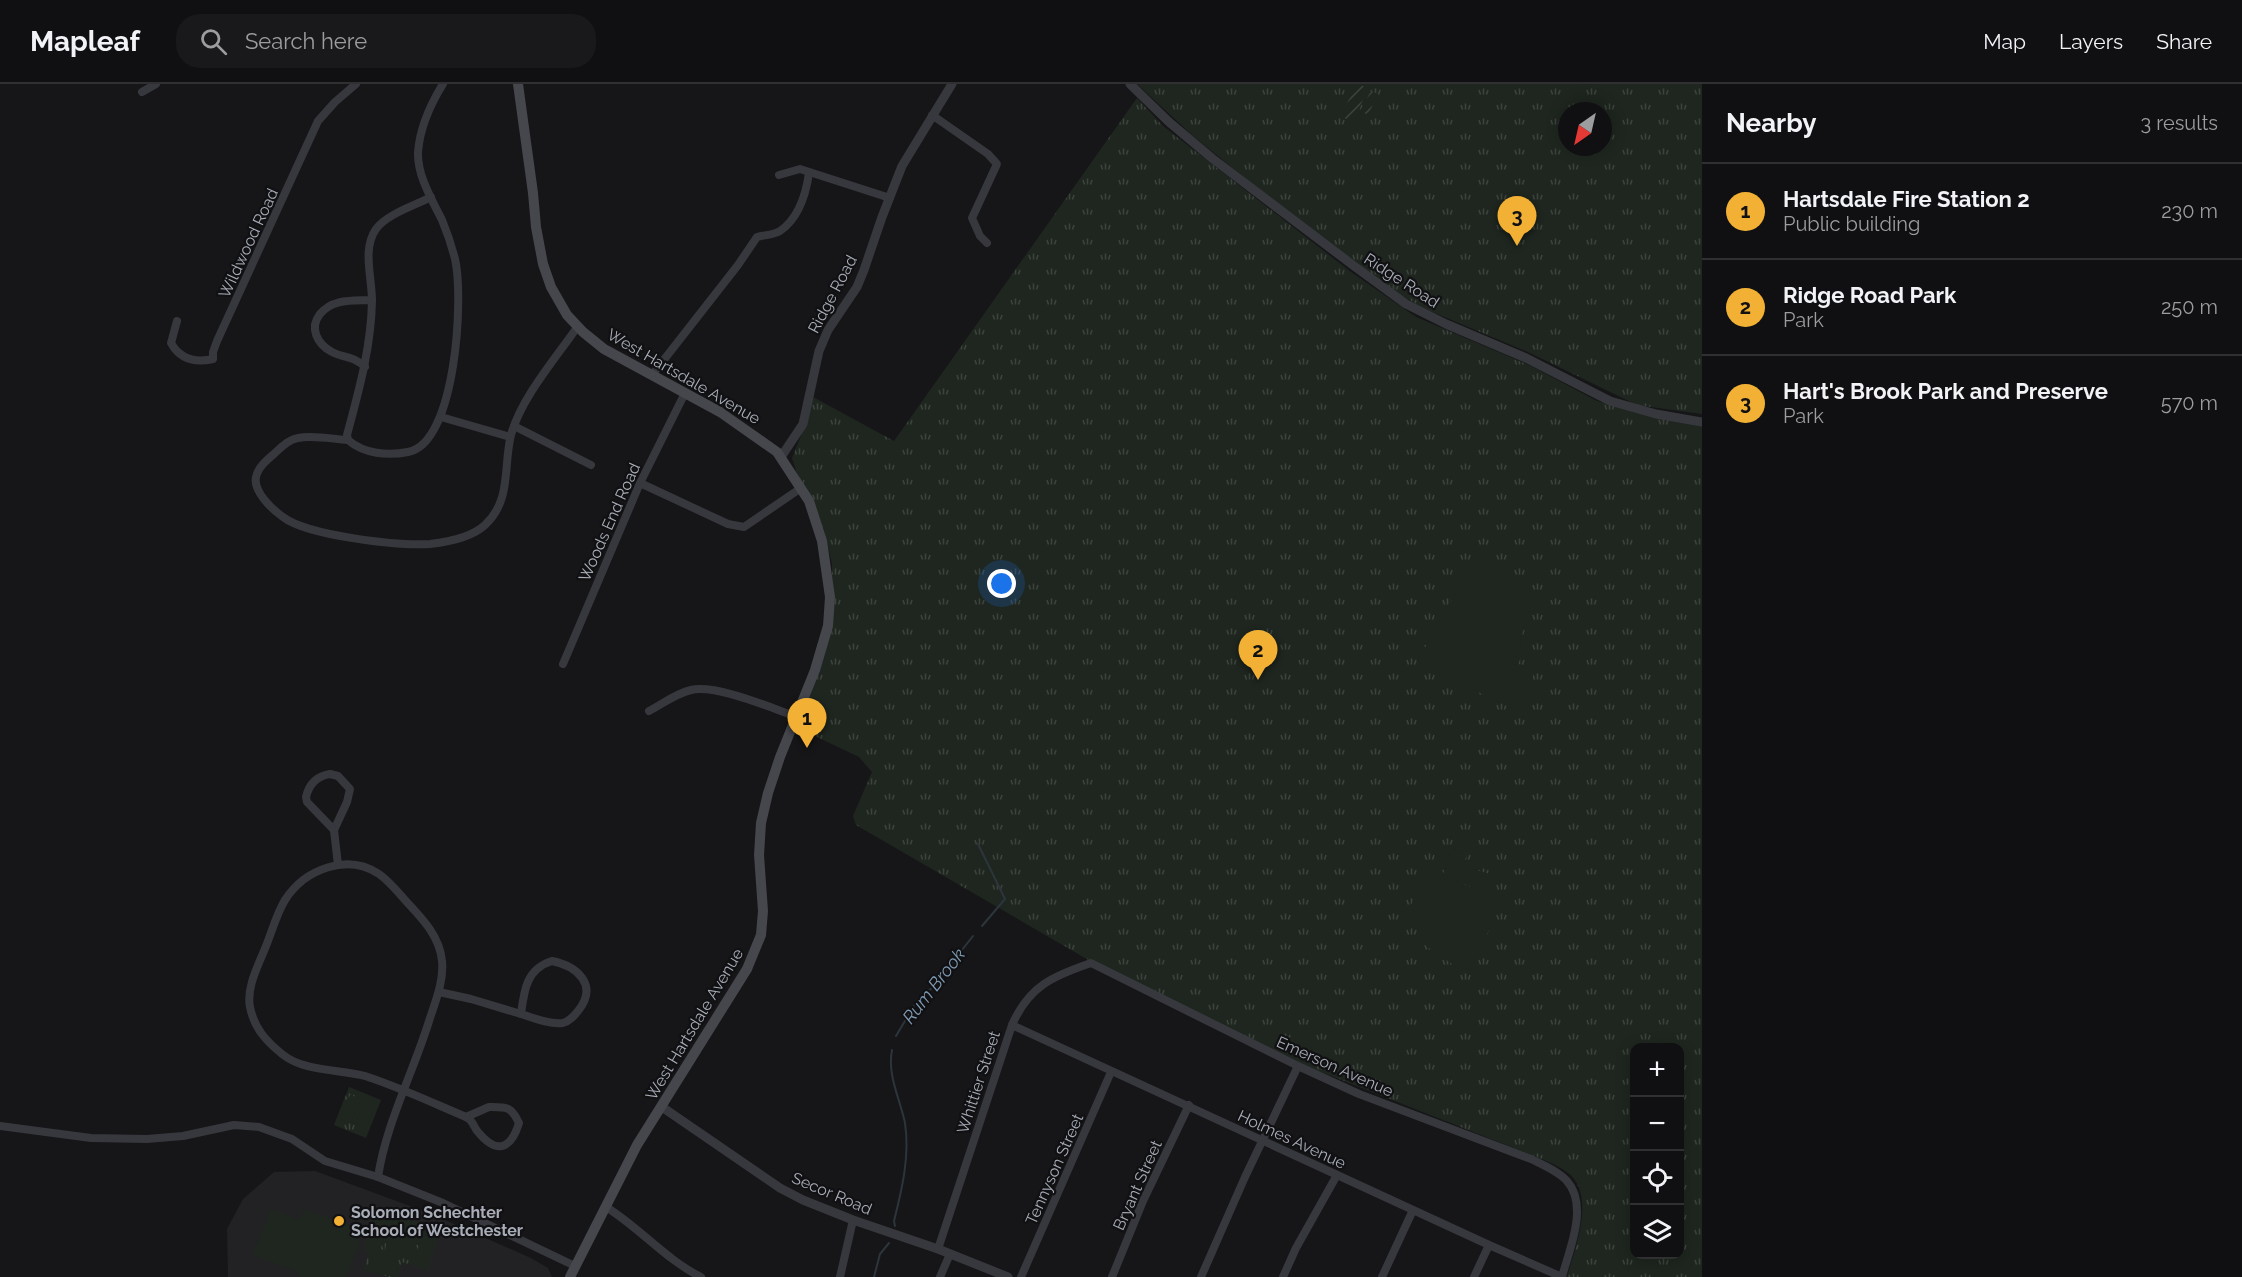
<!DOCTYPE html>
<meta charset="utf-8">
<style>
:root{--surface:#101012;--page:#19191b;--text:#f1f3f6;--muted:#9c9d9f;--line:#303032;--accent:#f2b134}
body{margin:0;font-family:Raleway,sans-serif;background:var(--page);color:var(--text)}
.controls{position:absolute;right:18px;bottom:18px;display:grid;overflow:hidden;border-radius:12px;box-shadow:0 3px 15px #0003}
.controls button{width:54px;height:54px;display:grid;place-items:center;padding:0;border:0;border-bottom:2px solid var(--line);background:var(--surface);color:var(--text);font:30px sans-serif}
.compass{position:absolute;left:1558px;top:18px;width:54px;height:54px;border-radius:50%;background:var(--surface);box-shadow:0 3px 15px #0003;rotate:214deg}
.you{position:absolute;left:1002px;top:500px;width:21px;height:21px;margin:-15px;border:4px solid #fff;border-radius:50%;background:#1a73e8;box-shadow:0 0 0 9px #1a73e833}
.badge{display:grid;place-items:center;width:39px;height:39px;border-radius:50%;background:var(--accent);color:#111;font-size:20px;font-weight:700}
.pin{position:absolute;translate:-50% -50px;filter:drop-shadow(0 2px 3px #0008)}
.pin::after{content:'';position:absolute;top:32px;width:21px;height:18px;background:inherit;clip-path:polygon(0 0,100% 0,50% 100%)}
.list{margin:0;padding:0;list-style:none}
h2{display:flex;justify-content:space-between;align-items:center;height:78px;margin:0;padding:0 24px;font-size:26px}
h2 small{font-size:20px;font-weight:400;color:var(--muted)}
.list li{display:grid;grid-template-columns:39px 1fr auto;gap:18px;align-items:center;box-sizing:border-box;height:96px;padding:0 24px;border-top:2px solid var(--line)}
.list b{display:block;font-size:22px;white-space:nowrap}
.list p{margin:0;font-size:20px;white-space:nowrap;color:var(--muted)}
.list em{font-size:20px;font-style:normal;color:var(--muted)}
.icon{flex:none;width:33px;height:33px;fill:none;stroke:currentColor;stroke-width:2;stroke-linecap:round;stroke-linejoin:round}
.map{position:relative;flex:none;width:1702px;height:1193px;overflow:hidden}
header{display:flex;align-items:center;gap:36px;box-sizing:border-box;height:84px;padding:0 30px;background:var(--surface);border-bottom:2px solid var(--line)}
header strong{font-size:28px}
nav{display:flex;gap:33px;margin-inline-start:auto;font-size:21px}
.search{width:420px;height:54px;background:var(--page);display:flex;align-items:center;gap:15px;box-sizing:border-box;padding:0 21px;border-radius:24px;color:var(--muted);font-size:22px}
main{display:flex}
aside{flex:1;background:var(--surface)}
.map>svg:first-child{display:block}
</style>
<header>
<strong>Mapleaf</strong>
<div class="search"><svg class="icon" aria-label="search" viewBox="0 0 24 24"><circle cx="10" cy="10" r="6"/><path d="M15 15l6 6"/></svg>Search here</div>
<nav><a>Map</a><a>Layers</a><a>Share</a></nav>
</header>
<main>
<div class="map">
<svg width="1702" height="1193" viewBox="0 0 1702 1193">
<defs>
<pattern id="park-tufts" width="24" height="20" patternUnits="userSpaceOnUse" patternTransform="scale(1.5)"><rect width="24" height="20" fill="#1e261f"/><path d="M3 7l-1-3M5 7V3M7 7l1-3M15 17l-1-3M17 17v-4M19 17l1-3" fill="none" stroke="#3c433d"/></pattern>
<pattern id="garden-furrows" width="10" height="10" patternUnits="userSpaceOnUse" patternTransform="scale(1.5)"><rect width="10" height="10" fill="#1e261f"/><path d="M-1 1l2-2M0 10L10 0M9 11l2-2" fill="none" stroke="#3c433d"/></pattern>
</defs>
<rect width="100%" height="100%" fill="#161618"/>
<path fill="#222225" d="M315 1087 429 1129 531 1174 548 1184 552 1193H228L227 1145 243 1115 274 1088Z"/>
<g fill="url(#park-tufts)" fill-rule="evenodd">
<path d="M1137 0H1702V330L1637 321 1528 268 1423 224 1399 210 1320 155 1192 51ZM1567 27H1603V63H1567Z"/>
<path d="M1137 14 1163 42 1351 188 1416 233 1531 282 1597 317 1643 330 1702 342V1193H1567C1575 1164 1597 1110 1567 1088 1556 1080 1541 1075 1529 1070L1296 978 1104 885 856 741 853 732 872 688 859 673 794 642 832 510V480L824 446 798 393 792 374 803 347 813 313 894 357ZM1634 964H1680V1170H1634Z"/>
<path d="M349 1003 381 1016 366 1054 334 1041Z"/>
<path d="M375 1126 440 1145 428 1186 402 1178 398 1193H389L364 1186 369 1168 363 1166Z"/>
</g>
<g fill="url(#garden-furrows)">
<path d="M1357 0 1369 4 1351 39 1341 31Z"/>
<path d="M1371 7 1378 10 1368 31 1360 27Z"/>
</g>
<g fill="#1e261f">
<path d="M1475 474 1503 488 1520 503 1534 509 1520 558 1523 569 1518 580 1535 587 1517 627 1417 578Z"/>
<path d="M1451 765 1467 770 1457 798 1442 793Z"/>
<path d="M1470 784 1496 792 1490 808 1495 810 1500 821 1471 886 1455 882 1422 859 1411 821 1425 790 1487 807 1464 800Z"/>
<path d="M350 1011 361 1015 351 1039 340 1035Z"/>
<path d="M364 1017 376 1021 366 1045 355 1041Z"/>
<path d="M270 1125 300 1136 304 1125 353 1142 360 1159 346 1193H301L293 1186 253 1171Z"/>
<path d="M377 1136 388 1139 381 1164 369 1161Z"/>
<path d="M392 1140 404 1144 396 1169 385 1165Z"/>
<path d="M408 1145 419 1149 412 1174 400 1170Z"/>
<path d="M422 1150 434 1153 427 1178 415 1175Z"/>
<path d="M372 1170 399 1178 394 1193 367 1186Z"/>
</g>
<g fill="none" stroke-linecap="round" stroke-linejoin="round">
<g stroke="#2c353c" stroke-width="2">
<path d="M978 760 1005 815 982 842"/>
<path d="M896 952 918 915 932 904 973 852"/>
<path d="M892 966C887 991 900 1015 905 1039 910 1072 902 1105 894 1137L895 1142"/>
<path d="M874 1193 880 1170 889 1159"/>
</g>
<g stroke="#37383d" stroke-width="8">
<path d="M443 0C430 21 420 43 418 68 417 91 432 116 442 136 447 148 452 163 455 175 464 213 456 360 408 368 388 372 364 370 348 356 332 355 313 351 298 354 290 355 281 363 275 369 268 375 258 383 256 393 253 408 273 426 283 433 308 452 399 462 430 460 448 458 472 453 485 441 512 416 503 382 511 351 521 314 556 274 578 242"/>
<path d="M142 8 156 0"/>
<path d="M932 31 988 70 997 80 972 134 980 152 987 159"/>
<path d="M779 91 800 85 890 114"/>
<path d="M177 237 171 259C180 275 195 279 213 275V268L217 257 318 37 335 18 356 0"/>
<path d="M365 283C356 273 344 274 332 268 317 260 309 244 320 230 333 214 353 217 372 216"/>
<path d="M652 291 738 181 757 153C764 151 774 151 780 147 799 134 806 110 809 89"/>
<path d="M441 333 510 353"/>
<path d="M514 342 591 381"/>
<path d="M348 356 347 351C359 306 371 264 372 217 372 193 362 165 376 145 387 130 414 122 431 113"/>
<path d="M640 399 728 440 744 443 801 404"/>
<path d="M563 580 640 399 685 309"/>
<path d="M649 627C662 620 677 609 691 606 716 600 771 624 795 632"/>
<path d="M330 690 338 692 350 705 347 718 334 746 307 718 306 713C309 700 317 692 330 690Z"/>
<path d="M334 746 338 781"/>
<path d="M552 877C577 882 599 901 578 927 574 932 570 937 563 939 551 941 533 934 521 930 524 907 526 885 552 877Z"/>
<path d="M439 908 471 915 521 930"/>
<path d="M1012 941 1489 1161 1562 1193"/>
<path d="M489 1023C506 1023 511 1022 519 1039 511 1065 497 1071 478 1048 473 1042 473 1036 466 1033Z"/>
<path d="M0 1042 91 1054 147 1055 183 1052 234 1041 259 1043 292 1055 325 1077 378 1093 443 1119 575 1182"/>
<path d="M378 1093C386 1039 414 987 430 934 436 916 444 896 442 877 440 852 421 833 405 816 397 807 389 797 379 790 347 769 305 785 285 816 277 829 272 847 266 862 259 880 246 903 250 923 254 944 266 957 282 970 304 988 339 985 365 992 399 1003 433 1019 466 1033"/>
<path d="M606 1123C640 1144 665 1175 701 1193"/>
<path d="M938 1165 1012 941C1029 902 1053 892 1091 879L1298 982 1359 1010 1531 1075C1543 1081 1558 1087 1567 1097 1589 1122 1569 1166 1562 1193"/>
<path d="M840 1193 853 1136"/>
<path d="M940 1193 950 1170"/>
<path d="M1021 1193 1111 988"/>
<path d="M1112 1193 1143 1117 1189 1021"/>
<path d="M1201 1193 1245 1093 1298 982"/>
<path d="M1283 1193 1296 1164 1337 1091"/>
<path d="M1382 1193 1413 1126"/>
<path d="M1474 1193 1489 1161"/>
</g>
<g stroke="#37383d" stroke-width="9">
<path d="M1130 0 1169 38 1213 75 1354 182 1406 220 1446 240 1526 274 1610 317 1656 330 1702 338"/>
<path d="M781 373 803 340 819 267 828 246 857 203 864 186 882 133 902 82 952 0"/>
<path d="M662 1023 780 1104 803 1116 853 1136 938 1165 1008 1193"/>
</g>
<path stroke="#45474d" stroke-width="10" d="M518 0 533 109 536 143 543 180 551 203 567 231 583 248 604 265 720 328 777 368 809 417 822 457 830 513 828 542 815 586 780 673 768 709 761 739 759 771 763 827 761 851 747 885 637 1061 570 1193"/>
</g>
<circle fill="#f2b134" stroke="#111113" stroke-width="2" cx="339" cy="1137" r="6"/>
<g text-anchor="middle" stroke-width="4.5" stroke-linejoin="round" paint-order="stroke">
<g font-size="16" fill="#a8adb8" stroke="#111113">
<text transform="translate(248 159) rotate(-65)" y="6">Wildwood Road</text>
<text transform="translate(1402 196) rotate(33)" y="6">Ridge Road</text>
<text transform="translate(832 210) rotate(-62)" y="6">Ridge Road</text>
<text transform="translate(684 292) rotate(30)" y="6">West Hartsdale Avenue</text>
<text transform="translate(609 438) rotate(-66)" y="6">Woods End Road</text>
<text transform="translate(694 940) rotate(-59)" y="6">West Hartsdale Avenue</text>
<text transform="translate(1335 982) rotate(24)" y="6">Emerson Avenue</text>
<text transform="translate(978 998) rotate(-72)" y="6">Whittier Street</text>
<text transform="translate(1292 1055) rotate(25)" y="6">Holmes Avenue</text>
<text transform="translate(1054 1085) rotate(-66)" y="6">Tennyson Street</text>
<text transform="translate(1137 1101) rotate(-66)" y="6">Bryant Street</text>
<text transform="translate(832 1109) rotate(23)" y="6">Secor Road</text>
</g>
<g font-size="16" font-weight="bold" fill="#a8adb8" stroke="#111113" text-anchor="start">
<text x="351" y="1134">Solomon Schechter<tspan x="351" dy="18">School of Westchester</tspan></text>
</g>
<g font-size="18" font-style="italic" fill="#7f9bb3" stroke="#111113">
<text transform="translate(934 902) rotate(-52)" y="6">Rum Brook</text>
</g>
</g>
</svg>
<div class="controls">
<button>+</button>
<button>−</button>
<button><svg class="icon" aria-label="locate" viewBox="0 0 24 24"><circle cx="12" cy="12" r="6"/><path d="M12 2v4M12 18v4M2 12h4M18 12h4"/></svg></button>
<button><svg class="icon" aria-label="layers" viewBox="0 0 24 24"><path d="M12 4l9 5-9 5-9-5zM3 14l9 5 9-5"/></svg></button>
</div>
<svg class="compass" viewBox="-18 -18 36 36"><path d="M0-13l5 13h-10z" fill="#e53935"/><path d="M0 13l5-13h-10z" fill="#9c9d9f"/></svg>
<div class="you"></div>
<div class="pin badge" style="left:807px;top:664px">1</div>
<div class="pin badge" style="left:1258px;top:596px">2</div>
<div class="pin badge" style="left:1517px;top:162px">3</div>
</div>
<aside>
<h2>Nearby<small>3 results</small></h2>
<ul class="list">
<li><span class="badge">1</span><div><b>Hartsdale Fire Station 2</b><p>Public building</p></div><em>230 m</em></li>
<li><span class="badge">2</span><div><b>Ridge Road Park</b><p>Park</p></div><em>250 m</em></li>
<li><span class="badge">3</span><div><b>Hart's Brook Park and Preserve</b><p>Park</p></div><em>570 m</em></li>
</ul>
</aside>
</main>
